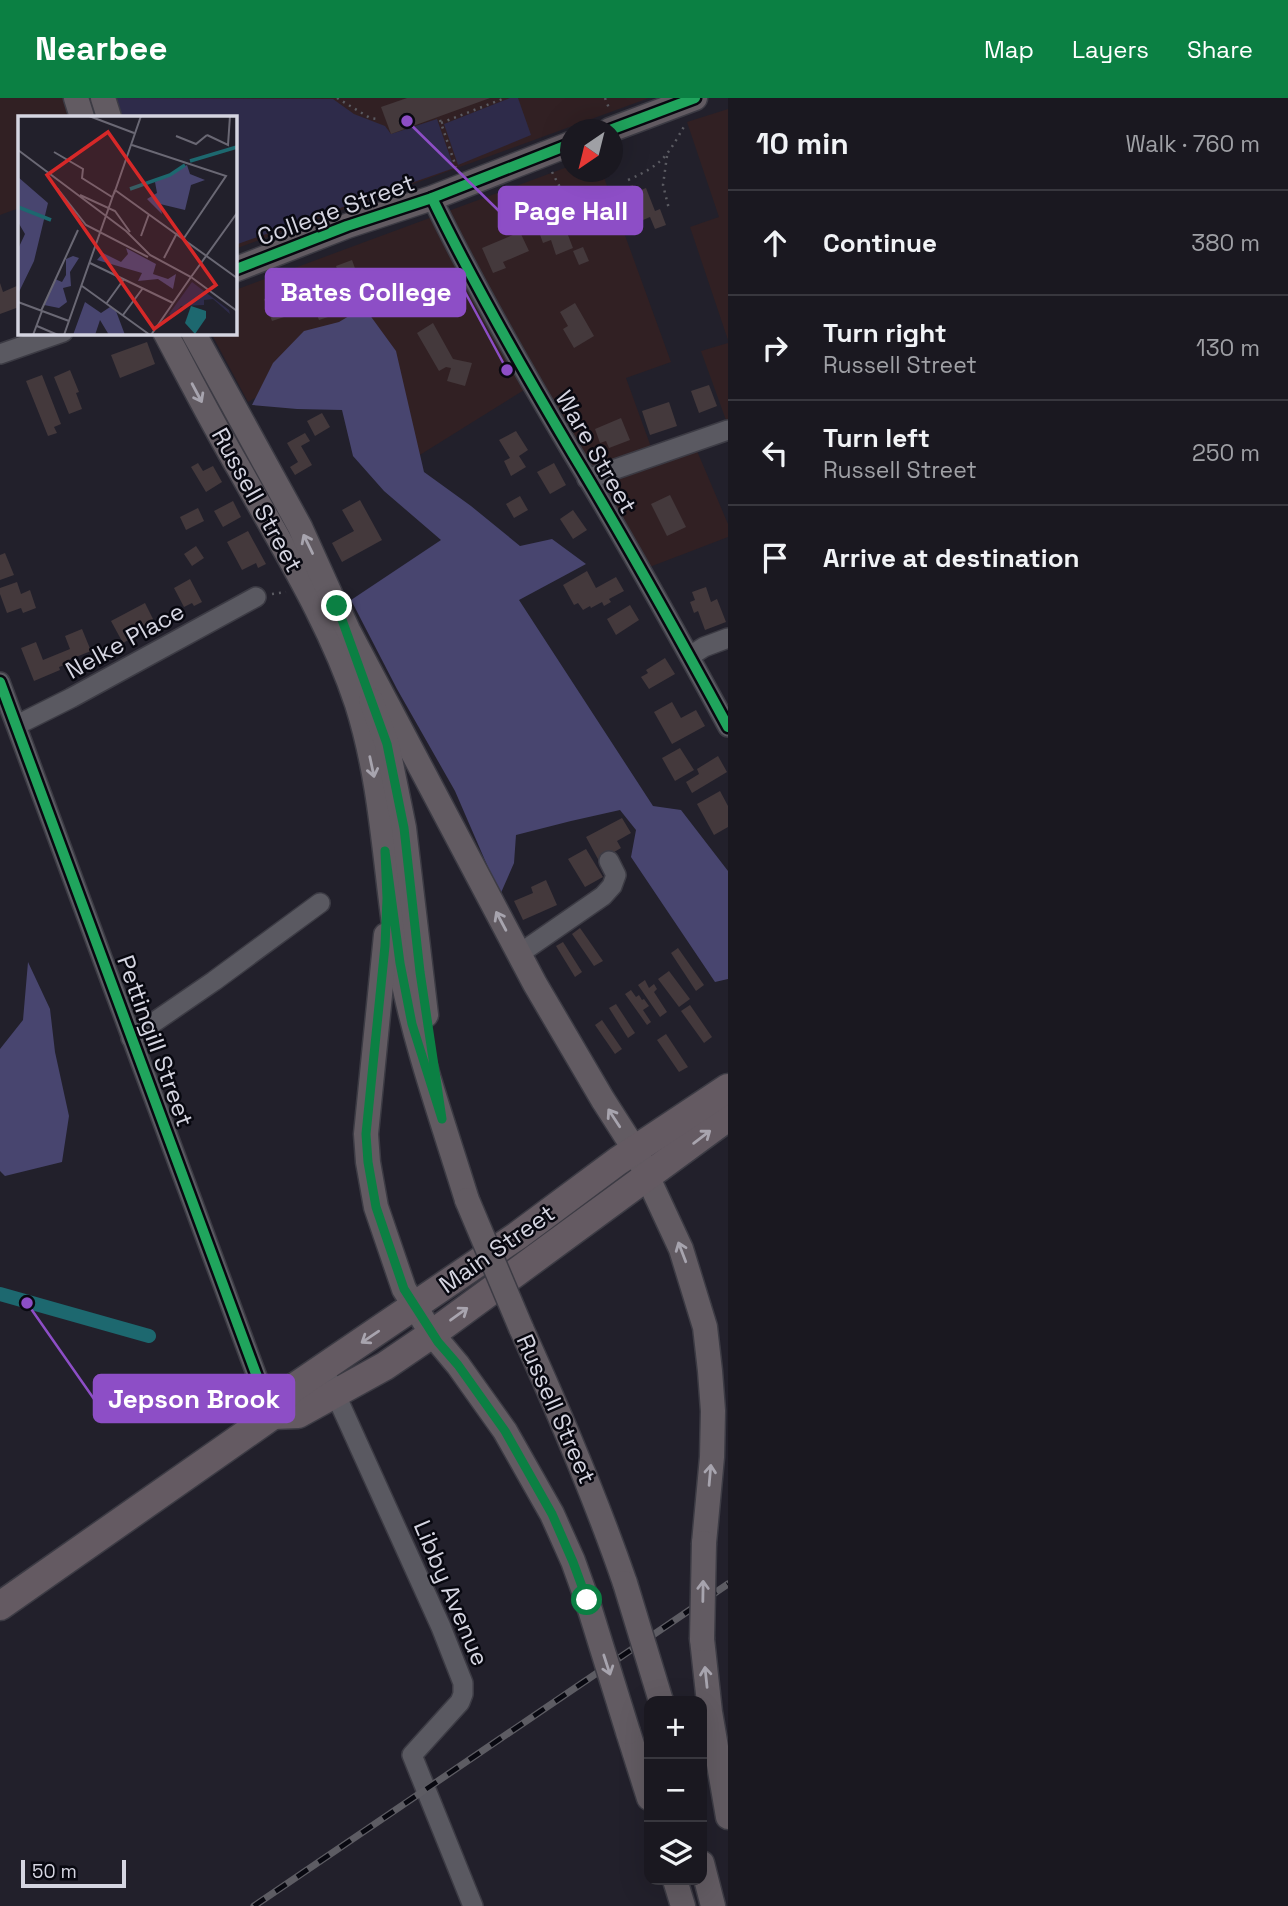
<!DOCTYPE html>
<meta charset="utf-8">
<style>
:root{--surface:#1a1820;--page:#27252d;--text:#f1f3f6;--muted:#9fa0a5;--line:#38373e;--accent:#0b8043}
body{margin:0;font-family:"Space Grotesk",sans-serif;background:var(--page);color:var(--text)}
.controls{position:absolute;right:21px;bottom:21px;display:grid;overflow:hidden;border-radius:14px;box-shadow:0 7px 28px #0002}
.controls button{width:63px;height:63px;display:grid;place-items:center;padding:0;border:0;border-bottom:2px solid var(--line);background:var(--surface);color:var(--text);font:35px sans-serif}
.compass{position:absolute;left:560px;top:21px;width:63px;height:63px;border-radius:50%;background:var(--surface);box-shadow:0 7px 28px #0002;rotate:215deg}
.scale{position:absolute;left:21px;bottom:18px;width:105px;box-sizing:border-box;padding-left:7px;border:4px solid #d5d5e1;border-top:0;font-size:19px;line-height:24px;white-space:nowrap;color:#d5d5e1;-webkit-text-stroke:5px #080810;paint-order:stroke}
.stop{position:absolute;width:21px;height:21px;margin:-16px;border:5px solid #0b8043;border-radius:50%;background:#fff}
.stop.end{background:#0b8043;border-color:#fff;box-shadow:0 2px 7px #0008}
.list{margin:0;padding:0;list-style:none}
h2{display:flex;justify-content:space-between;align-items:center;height:91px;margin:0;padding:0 28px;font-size:30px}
h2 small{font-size:23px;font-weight:400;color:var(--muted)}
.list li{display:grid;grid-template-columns:46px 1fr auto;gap:21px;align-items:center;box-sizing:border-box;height:105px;padding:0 28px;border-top:2px solid var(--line)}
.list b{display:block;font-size:26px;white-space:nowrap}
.list p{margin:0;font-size:23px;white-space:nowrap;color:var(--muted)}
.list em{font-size:23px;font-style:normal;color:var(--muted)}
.icon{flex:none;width:38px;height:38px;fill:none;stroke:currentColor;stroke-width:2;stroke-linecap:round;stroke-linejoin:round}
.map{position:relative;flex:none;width:728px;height:1808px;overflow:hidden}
header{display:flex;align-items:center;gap:42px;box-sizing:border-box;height:98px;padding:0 35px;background:var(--accent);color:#fff}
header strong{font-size:33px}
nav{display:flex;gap:38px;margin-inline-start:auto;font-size:24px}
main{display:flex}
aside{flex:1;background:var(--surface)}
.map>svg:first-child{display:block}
</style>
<header>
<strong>Nearbee</strong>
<nav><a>Map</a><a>Layers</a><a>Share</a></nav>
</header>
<main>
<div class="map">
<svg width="728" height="1808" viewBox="0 0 728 1808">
<rect width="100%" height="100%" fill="#22202b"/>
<g fill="#312023">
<path d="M0 0H65L72 19H19V110L0 117Z"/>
<path d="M112 0H649L235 151 234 19H120Z"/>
<path d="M728 11V242L690 129 719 119 687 24Z"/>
<path d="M570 68V74H602L671 264 626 280 651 349 689 334 728 426V439L647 470 540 282 415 360 351 247 248 304 211 235 234 234 235 192Z"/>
<path d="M728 245V322H726L701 253Z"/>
</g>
<g fill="#2e2b4a">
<path d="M115 0 333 1 354 16 385 28 391 36 437 21 454 70 235 147 234 19H122Z"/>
<path d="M510 0H518L531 37 458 67 444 26Z"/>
</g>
<g fill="#48456f">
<path d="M364 209 396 253 424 374 471 408 520 448 552 441 586 466 519 502 653 708 681 712 728 773V881L715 884 631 759 636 732 620 712 571 723 516 737 514 765 500 797 455 693 397 591 351 502 441 442 384 393 353 358 342 312 297 311 252 307 273 265 304 233 339 224Z"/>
<path d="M28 864 50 911 55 954 69 1018 62 1064 5 1078 0 1073V951L23 922Z"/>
</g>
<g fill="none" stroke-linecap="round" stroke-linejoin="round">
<path stroke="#1d686f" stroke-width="14" d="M0 1196 149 1238"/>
</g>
<g fill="#44393c">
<path d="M407 0H490L391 36 381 9Z"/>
<path d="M633 87 636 94 646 90 655 113 660 111 666 127 655 131 650 119 636 125 623 90Z"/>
<path d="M559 114 573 150 556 157 551 142 543 145 535 123Z"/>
<path d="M520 134 529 153 503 164 506 170 493 175 482 150Z"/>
<path d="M583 149 589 163 579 167 573 153Z"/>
<path d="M352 162 361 187 345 193 336 168Z"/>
<path d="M324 181 337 216 319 222 306 188Z"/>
<path d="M0 185 3 194 19 187V209L0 216Z"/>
<path d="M282 195 290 217 272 223 264 201Z"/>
<path d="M575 205 594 238 574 250 563 231 568 228 560 214Z"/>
<path d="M433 225 453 261 472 265 465 288 447 283 451 270 446 269 439 273 417 235Z"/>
<path d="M147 244 155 266 120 280 111 257Z"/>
<path d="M70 272 79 294 76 295 82 311 69 316 54 279Z"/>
<path d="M42 277 61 326 54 329 57 335 48 338 26 283Z"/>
<path d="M709 287 717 308 699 315 691 293Z"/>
<path d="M669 304 677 328 650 337 642 313Z"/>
<path d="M322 315 330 329 315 338 307 323Z"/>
<path d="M621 320 630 342 609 350 606 343 600 345 595 331Z"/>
<path d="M516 333 528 352 519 358 526 369 511 378 504 363 510 360 499 342Z"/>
<path d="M305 335 310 343 301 348 312 367 295 377 290 369 298 364 287 345Z"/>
<path d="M198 365 203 373 213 368 222 384 206 394 191 369Z"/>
<path d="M554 365 566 387 550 396 537 374Z"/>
<path d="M670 397 686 429 667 438 651 406Z"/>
<path d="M520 398 528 412 514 420 506 406Z"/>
<path d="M360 402 382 442 342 464 332 445 354 433 342 412Z"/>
<path d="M233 403 241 419 223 429 214 413Z"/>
<path d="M198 410 204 423 186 432 180 419Z"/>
<path d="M573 412 587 432 573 441 560 421Z"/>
<path d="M248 433 266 466 258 470 256 465 242 472 227 444Z"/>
<path d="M196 448 204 460 192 468 184 456Z"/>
<path d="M5 455 14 477 0 482V457Z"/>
<path d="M587 473 596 490 616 479 624 493 609 501 611 504 604 508 602 504 591 510 590 508 583 512 578 505 574 507 563 487Z"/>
<path d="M190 481 202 504 194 508 192 505 184 509 174 490Z"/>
<path d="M17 484 21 496 30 492 36 510 23 515 21 510 7 515 0 496V490Z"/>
<path d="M706 489 711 504 717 501 726 524 705 532 698 513 694 515 690 504 695 502 692 494Z"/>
<path d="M145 505 156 527 123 545 111 523Z"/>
<path d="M630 507 639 522 616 537 607 521Z"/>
<path d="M82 531 91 553 66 563 67 566 59 569 60 572 34 583 21 550 36 544 43 562 70 551 65 538Z"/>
<path d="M665 560 675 576 649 591 641 579 648 575 646 572Z"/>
<path d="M672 604 681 620 696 612 705 628 672 646 654 614Z"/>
<path d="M680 650 694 672 675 683 662 660Z"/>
<path d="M718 658 727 674 692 695 686 684 699 676 697 671Z"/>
<path d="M720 693 728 708V729L714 737 697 706Z"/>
<path d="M622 720 631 735 617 743 621 750 599 763 586 739Z"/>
<path d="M586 751 603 779 585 789 568 761Z"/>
<path d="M546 782 557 807 523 822 514 803 533 795 531 789Z"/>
<path d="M580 830 603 863 594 868 572 836Z"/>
<path d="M563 844 582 874 575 879 556 848Z"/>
<path d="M678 850 704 887 696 893 671 855Z"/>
<path d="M669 873 690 901 679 909 658 881Z"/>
<path d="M645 882 649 890 654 886 657 891 654 894 667 914 660 919 638 887Z"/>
<path d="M631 892 636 899 639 897 642 902 644 901 649 908 643 912 651 924 647 927 625 896Z"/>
<path d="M616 906 635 935 628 940 609 910Z"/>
<path d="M690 907 712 939 704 945 681 913Z"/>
<path d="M602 922 622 951 615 956 595 927Z"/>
<path d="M666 936 688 969 679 974 657 942Z"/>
</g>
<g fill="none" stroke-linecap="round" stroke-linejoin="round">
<g stroke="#3c3b44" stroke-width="22">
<g id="minor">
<path d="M432 100C474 187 523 272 573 356 627 445 678 537 728 629"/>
<path d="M0 256 63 234"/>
<path d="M587 381 728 332"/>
<path d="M690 558 704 549 728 540"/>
<path d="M0 584 262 1292 273 1317"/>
<path d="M17 627 71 600 256 499"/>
<path d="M519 856 603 798 612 788 616 777 609 763"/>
<path d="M131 940 214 883 320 805"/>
<path d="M330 1284 441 1529 463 1585V1596L460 1604 412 1657 473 1808"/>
</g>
</g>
<g stroke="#3c3b44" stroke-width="27">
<g id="major">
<path d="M76 0 82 19"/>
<path d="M103 0 109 19"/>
<path d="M610 32 695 0"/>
<path d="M234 172 347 128 432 100 570 46"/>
<path d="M165 234C190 281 214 328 241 374 283 450 330 524 357 606 384 691 385 780 400 867 415 947 443 1024 467 1102"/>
<path d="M193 234 300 429 342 522"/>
<path d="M337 508 348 532 535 886 603 1002 635 1052 681 1151 705 1229 710 1273 713 1313 712 1359 704 1445"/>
<path d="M371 602 387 646 404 730 426 917"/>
<path d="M386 837 366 1036 368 1064 376 1109 404 1191 432 1236 458 1267 505 1333 552 1416 573 1463 587 1502"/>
<path d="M521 1230C559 1314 595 1398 625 1485"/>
<path d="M702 1541 710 1614 728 1719"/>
<path d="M628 1634 649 1700"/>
<path d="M702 1765 713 1808"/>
<path d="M675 1782 683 1808"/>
</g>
</g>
<g stroke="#3c3b44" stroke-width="31">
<g id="highway">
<path d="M273 1317 298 1316 385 1268 432 1236 728 1019"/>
<path d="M0 1508 273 1317 289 1293 517 1138 618 1063 728 990"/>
</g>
</g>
<g stroke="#5b5b62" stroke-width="2.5" stroke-dasharray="2 5" stroke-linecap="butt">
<path d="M337 0 370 20 377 21"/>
<path d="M605 0 610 13"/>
<path d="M440 22 456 69"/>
<path d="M441 25 505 0"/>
<path d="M667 58 663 87 669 111"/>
<path d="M552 74 565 99"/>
<path d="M628 82C664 66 667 58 686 25"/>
<path d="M272 496 286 494"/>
</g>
<use href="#minor" stroke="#5a5961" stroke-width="19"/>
<use href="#major" stroke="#625b62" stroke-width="24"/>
<use href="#highway" stroke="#645a62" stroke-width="28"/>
<g stroke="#5d5c63" stroke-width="7">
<path id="rail" d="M254 1808 728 1486"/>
</g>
<use href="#rail" stroke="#080810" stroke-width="4.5" stroke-dasharray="13" stroke-linecap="butt"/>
<g stroke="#3c3b44" stroke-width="27" stroke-linecap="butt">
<g id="major-bridge">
<path d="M467 1102 521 1230"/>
<path d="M625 1485 661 1603"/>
<path d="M587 1502 628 1634"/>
<path d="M702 1541 704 1445"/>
</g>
</g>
<use href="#major-bridge" stroke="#625b62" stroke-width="24"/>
<g stroke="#080810" stroke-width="15">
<g id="cycleway">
<path d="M610 32 695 0"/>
<path d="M432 100C474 187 523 272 573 356 627 445 678 537 728 629"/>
<path d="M234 172 347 128 432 100 570 46"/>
<path d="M0 584 262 1292 273 1317"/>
</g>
</g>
<use href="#cycleway" stroke="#20a55d" stroke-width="10"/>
</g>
<defs><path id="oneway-shaft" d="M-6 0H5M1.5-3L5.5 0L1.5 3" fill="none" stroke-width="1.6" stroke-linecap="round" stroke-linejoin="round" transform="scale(1.75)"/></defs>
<g stroke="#a7a4ae">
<use href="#oneway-shaft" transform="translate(197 295) rotate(62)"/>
<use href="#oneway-shaft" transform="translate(308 446) rotate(-116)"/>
<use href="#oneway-shaft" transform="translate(372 669) rotate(78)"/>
<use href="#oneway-shaft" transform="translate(501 823) rotate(-118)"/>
<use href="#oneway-shaft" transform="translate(614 1020) rotate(-123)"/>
<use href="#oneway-shaft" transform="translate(682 1154) rotate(-111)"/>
<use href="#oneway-shaft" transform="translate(710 1377) rotate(-85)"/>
<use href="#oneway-shaft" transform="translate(703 1493) rotate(-89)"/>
<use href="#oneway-shaft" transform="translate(607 1567) rotate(72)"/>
<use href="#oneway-shaft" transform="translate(706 1579) rotate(-96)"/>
</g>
<g stroke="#a8a4ae">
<use href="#oneway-shaft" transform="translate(702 1039) rotate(-37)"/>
<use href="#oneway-shaft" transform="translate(459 1216) rotate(-36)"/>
<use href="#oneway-shaft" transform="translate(370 1239) rotate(146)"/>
</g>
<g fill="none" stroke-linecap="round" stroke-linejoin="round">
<path stroke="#0b8043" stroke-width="9" d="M337 508 387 646 404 730 420 874 442 1021 412 926 400 865 385 753 387 800 385 848 366 1036 368 1064 376 1109 404 1191 438 1244 458 1267 505 1333 552 1416 573 1464 587 1502"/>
</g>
<g text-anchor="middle" stroke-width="5" stroke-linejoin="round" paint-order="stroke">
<g font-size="24" fill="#d5d5e1" stroke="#080810">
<text transform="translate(336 112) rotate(-20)" y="8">College Street</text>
<text transform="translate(596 354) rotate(60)" y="8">Ware Street</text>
<text transform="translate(257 402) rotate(61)" y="8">Russell Street</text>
<text transform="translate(125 543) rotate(-29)" y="8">Nelke Place</text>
<text transform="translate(155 943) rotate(70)" y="8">Pettingill Street</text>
<text transform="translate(497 1151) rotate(-35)" y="8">Main Street</text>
<text transform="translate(556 1311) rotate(66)" y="8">Russell Street</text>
<text transform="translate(451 1495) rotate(67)" y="8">Libby Avenue</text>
</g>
</g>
<g transform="translate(18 18)">
<rect width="219" height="219" fill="#22202b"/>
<path d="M174 166 211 194 212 198 195 183 186 184V189L163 190 154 200 151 198Z" fill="#2e2b4a"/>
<path d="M169 49 172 58 187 64 173 69 167 94 142 88 144 98 129 83 139 77 137 66ZM0 61 30 87 16 145 0 178V133L7 118 0 106ZM108 132 138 148 135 158 150 163 158 158 155 173 140 163 120 165 124 157 79 144 85 137 103 146 110 138ZM55 140 61 142 52 156 53 170 45 172 49 186 41 192 26 189 37 163 44 166 48 159V143ZM67 186 83 197 92 191 98 195 107 219H91L82 204 77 219H55Z" fill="#48456f"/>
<path d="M173 190 188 195V202L177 218 167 207Z" fill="#1d686f"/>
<path fill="none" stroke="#1d686f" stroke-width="3.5" d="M172 45 219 31M112 73 152 59 167 49M0 91 33 104"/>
<path fill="none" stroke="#6a6874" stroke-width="2" d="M71 0 116 17M189 19 210 29 212 0M158 20 178 28 189 19M114 29 208 60 166 122M0 34 108 115 132 139 173 161 219 195M36 36 65 53 64 62 94 81M39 72 68 109 130 141M97 74 219 162M96 78 123 0M62 79 97 95 112 116M123 120 131 98M146 142 159 117M72 147 155 187M173 161 219 97M64 170 132 219M0 186 51 205M88 188 106 163M23 195 60 114M105 199 125 172M19 210 40 219M15 219 24 195M46 219 97 74M133 219 173 161"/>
<path fill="#d62828" fill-opacity="0.15" stroke="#d62828" stroke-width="3.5" d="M90 16 198 169 136 213 29 59Z"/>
<rect width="219" height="219" fill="none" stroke="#d5d5e1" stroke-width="3.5"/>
</g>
<path fill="none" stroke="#8d4ec6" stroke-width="2.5" d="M407 23L499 113M507 272L465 194M27 1205L94 1301"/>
<g fill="#8d4ec6" stroke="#080810" stroke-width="2.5">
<circle cx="407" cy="23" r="7"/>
<circle cx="507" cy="272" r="7"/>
<circle cx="27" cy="1205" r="7"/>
</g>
<g fill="#8d4ec6" stroke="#8d4ec6" stroke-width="2.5">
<rect x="499" y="89" width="143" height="47" rx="7"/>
<rect x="266" y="171" width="199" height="47" rx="7"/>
<rect x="94" y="1277" width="200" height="47" rx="7"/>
</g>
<g font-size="26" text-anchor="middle" font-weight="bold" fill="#fff">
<text x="571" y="122">Page Hall</text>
<text x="366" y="203">Bates College</text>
<text x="194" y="1310">Jepson Brook</text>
</g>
</svg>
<div class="controls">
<button>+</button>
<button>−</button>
<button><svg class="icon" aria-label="layers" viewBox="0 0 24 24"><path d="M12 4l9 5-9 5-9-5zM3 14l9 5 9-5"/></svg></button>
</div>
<svg class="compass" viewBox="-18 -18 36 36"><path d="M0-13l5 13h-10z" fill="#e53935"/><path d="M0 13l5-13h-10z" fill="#9fa0a5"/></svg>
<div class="scale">50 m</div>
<div class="stop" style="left:587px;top:1502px"></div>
<div class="stop end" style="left:337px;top:508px"></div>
</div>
<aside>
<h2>10 min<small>Walk · 760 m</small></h2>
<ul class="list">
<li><svg class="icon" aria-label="ahead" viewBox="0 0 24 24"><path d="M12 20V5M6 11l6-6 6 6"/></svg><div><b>Continue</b></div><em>380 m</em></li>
<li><svg class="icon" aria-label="right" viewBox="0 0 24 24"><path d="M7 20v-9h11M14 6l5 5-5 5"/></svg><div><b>Turn right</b><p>Russell Street</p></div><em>130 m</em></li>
<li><svg class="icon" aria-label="left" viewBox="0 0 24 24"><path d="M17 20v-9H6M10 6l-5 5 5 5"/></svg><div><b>Turn left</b><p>Russell Street</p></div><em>250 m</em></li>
<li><svg class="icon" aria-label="arrive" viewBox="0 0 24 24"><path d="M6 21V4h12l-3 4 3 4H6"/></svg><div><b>Arrive at destination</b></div></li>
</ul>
</aside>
</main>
